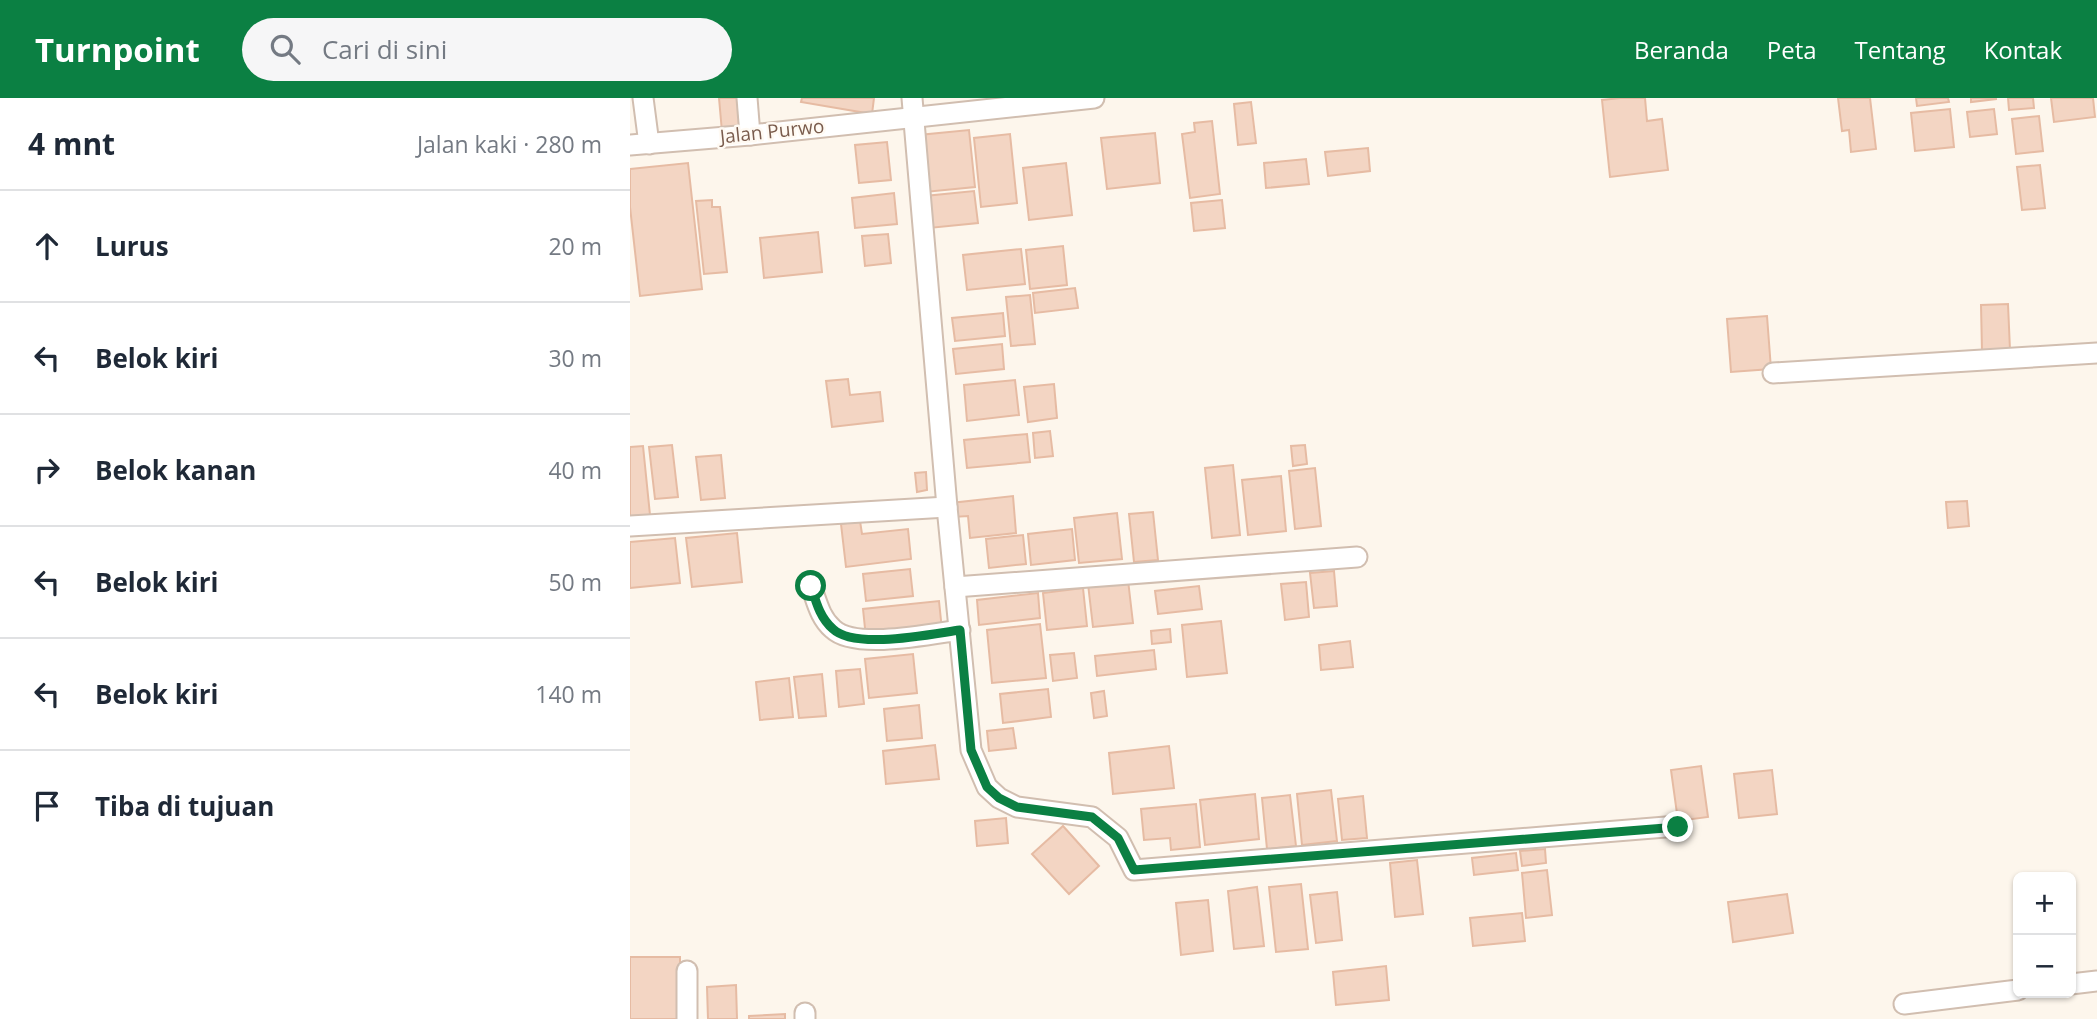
<!DOCTYPE html>
<html lang="id">
<meta charset="utf-8">
<style>
:root{--surface:#fff;--page:#f6f6f7;--text:#1f2937;--muted:#747a83;--line:#e0e1e3;--accent:#0b8043}
body{margin:0;font-family:"Open Sans",sans-serif;background:var(--page);color:var(--text)}
.controls{position:absolute;right:21px;bottom:21px;display:grid;overflow:hidden;border-radius:10px;box-shadow:0 2px 5px #0004}
.controls button{width:63px;height:63px;display:grid;place-items:center;padding:0;border:0;border-bottom:2px solid var(--line);background:var(--surface);color:var(--text);font:35px sans-serif}
.stop{position:absolute;width:21px;height:21px;margin:-16px;border:5px solid #0b8043;border-radius:50%;background:#fff}
.stop.end{background:#0b8043;border-color:#fff;box-shadow:0 2px 7px #0008}
.list{margin:0;padding:0;list-style:none}
h2{display:flex;justify-content:space-between;align-items:center;height:91px;margin:0;padding:0 28px;font-size:30px}
h2 small{font-size:23px;font-weight:400;color:var(--muted)}
.list li{display:grid;grid-template-columns:46px 1fr auto;gap:21px;align-items:center;box-sizing:border-box;height:112px;padding:0 28px;border-top:2px solid var(--line)}
.list b{display:block;font-size:26px;white-space:nowrap}
.list em{font-size:23px;font-style:normal;color:var(--muted)}
.icon{flex:none;width:38px;height:38px;fill:none;stroke:currentColor;stroke-width:2;stroke-linecap:round;stroke-linejoin:round}
.map{position:relative;flex:none;width:1467px;height:921px;overflow:hidden}
header{display:flex;align-items:center;gap:42px;box-sizing:border-box;height:98px;padding:0 35px;background:var(--accent);color:#fff}
header strong{font-size:33px}
nav{display:flex;gap:38px;margin-inline-start:auto;font-size:24px}
.search{width:490px;height:63px;background:var(--page);display:flex;align-items:center;gap:18px;box-sizing:border-box;padding:0 24px;border-radius:38px;color:var(--muted);font-size:26px}
main{display:flex}
aside{flex:1;background:var(--surface)}
.map>svg:first-child{display:block}
</style>
<header>
<strong>Turnpoint</strong>
<div class="search"><svg class="icon" aria-label="search" viewBox="0 0 24 24"><circle cx="10" cy="10" r="6"/><path d="M15 15l6 6"/></svg>Cari di sini</div>
<nav><a>Beranda</a><a>Peta</a><a>Tentang</a><a>Kontak</a></nav>
</header>
<main>
<aside>
<h2>4 mnt<small>Jalan kaki · 280 m</small></h2>
<ul class="list">
<li><svg class="icon" aria-label="ahead" viewBox="0 0 24 24"><path d="M12 20V5M6 11l6-6 6 6"/></svg><div><b>Lurus</b></div><em>20 m</em></li>
<li><svg class="icon" aria-label="left" viewBox="0 0 24 24"><path d="M17 20v-9H6M10 6l-5 5 5 5"/></svg><div><b>Belok kiri</b></div><em>30 m</em></li>
<li><svg class="icon" aria-label="right" viewBox="0 0 24 24"><path d="M7 20v-9h11M14 6l5 5-5 5"/></svg><div><b>Belok kanan</b></div><em>40 m</em></li>
<li><svg class="icon" aria-label="left" viewBox="0 0 24 24"><path d="M17 20v-9H6M10 6l-5 5 5 5"/></svg><div><b>Belok kiri</b></div><em>50 m</em></li>
<li><svg class="icon" aria-label="left" viewBox="0 0 24 24"><path d="M17 20v-9H6M10 6l-5 5 5 5"/></svg><div><b>Belok kiri</b></div><em>140 m</em></li>
<li><svg class="icon" aria-label="arrive" viewBox="0 0 24 24"><path d="M6 21V4h12l-3 4 3 4H6"/></svg><div><b>Tiba di tujuan</b></div></li>
</ul>
</aside>
<div class="map">
<svg width="1467" height="921" viewBox="0 0 1467 921">
<rect width="100%" height="100%" fill="#fdf6ec"/>
<g fill="#f3d5c3" stroke="#e6bba3" stroke-width="2">
<path d="M89 0H108L111 32 92 34Z"/>
<path d="M172 0H244L242 16 171 4Z"/>
<path d="M990 0H1015L1017 23 1032 21 1038 72 980 79 972 2Z"/>
<path d="M1208 0H1240L1246 51 1221 54 1219 32 1212 33Z"/>
<path d="M1286 0H1318L1319 4 1287 8Z"/>
<path d="M1341 0H1366V1L1341 4Z"/>
<path d="M1378 0H1403L1404 10 1379 12Z"/>
<path d="M1421 0H1463L1465 19 1424 24Z"/>
<path d="M621 4 626 45 608 47 604 6Z"/>
<path d="M1320 11 1324 49 1285 53 1281 15Z"/>
<path d="M1364 11 1367 36 1340 39 1337 14Z"/>
<path d="M1409 18 1413 53 1386 56 1382 21Z"/>
<path d="M582 23 590 96 560 100 552 36 565 34 564 25Z"/>
<path d="M339 32 345 89 295 94 289 37Z"/>
<path d="M525 35 530 85 477 91 471 40Z"/>
<path d="M380 36 387 105 351 109 344 40Z"/>
<path d="M257 44 261 82 229 85 225 47Z"/>
<path d="M738 50 740 73 698 78 695 54Z"/>
<path d="M676 61 679 86 636 90 634 65Z"/>
<path d="M58 65 72 191 10 198 0 109V71Z"/>
<path d="M436 65 442 117 399 122 393 70Z"/>
<path d="M1410 67 1415 110 1392 112 1387 69Z"/>
<path d="M344 93 348 125 299 130 295 98Z"/>
<path d="M264 95 267 126 225 130 222 100Z"/>
<path d="M82 102V109H90L97 174 74 176 66 103Z"/>
<path d="M592 102 595 130 564 133 561 105Z"/>
<path d="M188 134 192 174 134 180 130 140Z"/>
<path d="M258 136 261 165 235 168 232 138Z"/>
<path d="M433 148 437 187 400 191 396 152Z"/>
<path d="M391 151 395 186 337 192 333 157Z"/>
<path d="M445 190 448 210 405 215 403 195Z"/>
<path d="M400 197 405 246 381 248 376 199Z"/>
<path d="M1378 206 1380 252 1352 253 1351 207Z"/>
<path d="M373 215 375 238 325 243 322 220Z"/>
<path d="M1137 218 1141 271 1101 274 1097 221Z"/>
<path d="M372 246 374 271 326 276 323 251Z"/>
<path d="M218 281 220 297 250 294 253 323 202 329 196 283Z"/>
<path d="M385 282 389 317 337 323 334 287Z"/>
<path d="M424 286 427 320 398 324 394 289Z"/>
<path d="M420 333 423 358 405 360 403 335Z"/>
<path d="M397 336 400 364 337 370 334 342Z"/>
<path d="M42 347 48 399 25 401 19 349Z"/>
<path d="M675 347 677 366 663 368 661 348Z"/>
<path d="M13 348 20 417 0 419V349Z"/>
<path d="M91 357 95 400 71 402 66 359Z"/>
<path d="M603 367 610 437 582 440 575 370Z"/>
<path d="M685 370 691 428 665 431 659 373Z"/>
<path d="M296 374 297 392 287 394 285 375Z"/>
<path d="M651 378 656 433 618 437 612 382Z"/>
<path d="M383 398 386 435 340 440 338 418 323 419 321 405Z"/>
<path d="M1337 403 1339 428 1318 430 1316 404Z"/>
<path d="M523 414 528 462 504 464 499 416Z"/>
<path d="M487 415 492 461 449 465 444 420Z"/>
<path d="M230 423 232 436 278 431 281 461 216 469 211 426Z"/>
<path d="M442 431 445 462 401 467 398 436Z"/>
<path d="M107 435 112 484 62 489 56 440Z"/>
<path d="M393 437 396 466 359 470 356 441Z"/>
<path d="M45 440 50 485 0 490V444Z"/>
<path d="M280 471 283 498 236 503 233 476Z"/>
<path d="M704 473 707 508 684 510 680 475Z"/>
<path d="M498 482 503 525 463 529 458 486Z"/>
<path d="M676 484 679 519 655 522 651 486Z"/>
<path d="M569 488 572 511 528 516 525 493Z"/>
<path d="M453 490 457 528 417 532 413 495Z"/>
<path d="M408 495 410 520 349 527 347 502Z"/>
<path d="M309 503 312 532 236 540 233 511Z"/>
<path d="M591 523 597 575 557 579 552 527Z"/>
<path d="M410 526 416 580 362 585 357 532Z"/>
<path d="M540 531 541 544 522 546 521 533Z"/>
<path d="M720 543 723 569 691 572 689 547Z"/>
<path d="M524 552 526 571 467 578 465 558Z"/>
<path d="M444 555 447 580 423 583 420 557Z"/>
<path d="M283 556 287 595 239 600 235 561Z"/>
<path d="M230 571 234 606 209 609 206 573Z"/>
<path d="M192 576 196 618 169 620 164 579Z"/>
<path d="M159 580 163 619 130 622 126 584Z"/>
<path d="M418 591 421 619 373 625 370 596Z"/>
<path d="M474 593 477 618 464 620 461 595Z"/>
<path d="M289 607 292 640 257 643 254 611Z"/>
<path d="M383 630 386 650 359 653 357 633Z"/>
<path d="M305 647 309 681 256 686 253 653Z"/>
<path d="M539 648 544 690 483 696 479 655Z"/>
<path d="M1071 668 1078 719 1048 723 1041 672Z"/>
<path d="M1142 672 1147 716 1109 720 1104 676Z"/>
<path d="M701 692 707 743 672 747 667 696Z"/>
<path d="M625 696 629 741 575 747 570 702Z"/>
<path d="M660 697 666 748 637 751 632 700Z"/>
<path d="M733 698 737 740 712 742 708 701Z"/>
<path d="M566 706 570 749 541 752 540 740 514 742 511 711Z"/>
<path d="M376 720 378 745 347 748 345 723Z"/>
<path d="M433 728 469 768 439 796 402 756Z"/>
<path d="M915 751 916 765 892 768 890 753Z"/>
<path d="M886 755 888 772 844 777 842 760Z"/>
<path d="M787 762 793 816 765 819 760 765Z"/>
<path d="M917 772 922 817 896 820 892 775Z"/>
<path d="M671 786 678 851 646 854 639 789Z"/>
<path d="M627 789 634 848 604 851 598 793Z"/>
<path d="M707 794 712 842 686 845 680 797Z"/>
<path d="M1157 796 1163 835 1103 844 1098 804Z"/>
<path d="M578 802 583 853 551 857 546 805Z"/>
<path d="M892 815 895 843 843 848 840 820Z"/>
<rect x="0" y="859" width="50" height="62"/>
<path d="M756 868 759 902 706 907 703 874Z"/>
<path d="M106 887 107 921H78L77 889Z"/>
<path d="M155 916V921H119V918Z"/>
</g>
<g fill="none" stroke-linecap="round" stroke-linejoin="round">
<g stroke="#d1beb0" stroke-width="23">
<g id="street">
<path d="M13 0 19 46"/>
<path d="M117 0 120 37"/>
<path d="M282 0 317 409 341 652 357 689 369 700 387 709 462 719 488 740 504 772 1048 728"/>
<path d="M0 47 120 37 464 0"/>
<path d="M1143 275 1467 255"/>
<path d="M0 428 317 409"/>
<path d="M181 488C187 504 190 520 203 531 225 552 301 536 330 532"/>
<path d="M325 489 727 459"/>
<path d="M57 873V921"/>
<path d="M1441 886 1467 883"/>
<path d="M1274 906 1388 892"/>
<path d="M175 915V921"/>
</g>
</g>
<use href="#street" stroke="#fff" stroke-width="19"/>
</g>
<g fill="none" stroke-linecap="round" stroke-linejoin="round">
<path stroke="#0b8043" stroke-width="9" d="M181 488C186 504 190 520 203 531 225 552 301 536 330 532L341 652 357 689 369 700 387 709 462 719 488 740 504 772 1048 729"/>
</g>
<g text-anchor="middle" stroke-width="5" stroke-linejoin="round" paint-order="stroke">
<g font-size="19" fill="#7a5c4d" stroke="#fffaf3">
<text transform="translate(142 33) rotate(-6)" y="7">Jalan Purwo</text>
</g>
</g>
</svg>
<div class="controls">
<button>+</button>
<button>−</button>
</div>
<div class="stop" style="left:181px;top:488px"></div>
<div class="stop end" style="left:1048px;top:729px"></div>
</div>
</main>
